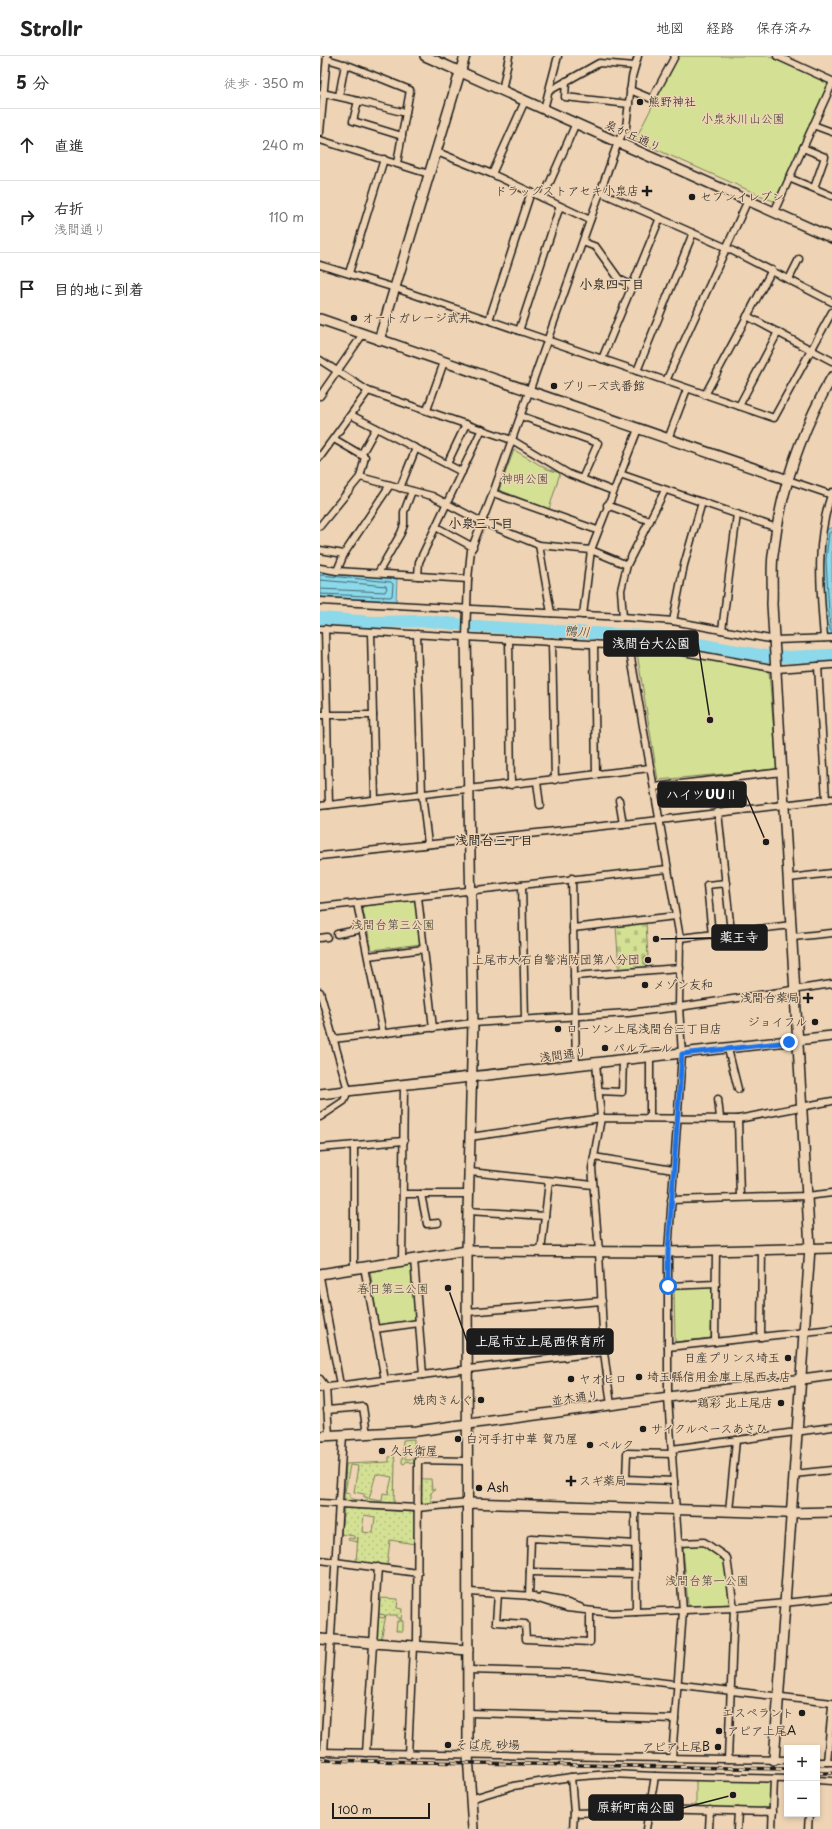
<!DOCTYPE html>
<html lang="ja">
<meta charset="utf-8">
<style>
:root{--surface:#fff;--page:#f6f6f6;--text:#222;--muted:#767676;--line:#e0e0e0}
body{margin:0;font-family:"Playpen Sans","Klee One",sans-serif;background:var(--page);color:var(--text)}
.controls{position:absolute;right:12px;bottom:12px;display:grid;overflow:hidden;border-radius:0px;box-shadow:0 2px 6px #0003}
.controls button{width:36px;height:36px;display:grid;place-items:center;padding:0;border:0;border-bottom:1px solid var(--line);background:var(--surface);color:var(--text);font:20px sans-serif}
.scale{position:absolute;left:12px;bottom:10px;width:98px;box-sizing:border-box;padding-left:4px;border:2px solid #1c1c1c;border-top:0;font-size:11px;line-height:14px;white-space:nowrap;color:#1c1c1c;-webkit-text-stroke:3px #eed4b5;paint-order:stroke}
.stop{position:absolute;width:12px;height:12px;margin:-9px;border:3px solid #1a73e8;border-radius:50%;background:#fff}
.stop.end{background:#1a73e8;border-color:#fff;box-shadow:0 1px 4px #0008}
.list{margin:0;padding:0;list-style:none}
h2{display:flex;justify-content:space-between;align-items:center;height:52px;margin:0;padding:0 16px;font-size:17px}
h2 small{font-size:13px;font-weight:400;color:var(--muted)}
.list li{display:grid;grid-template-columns:26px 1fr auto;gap:12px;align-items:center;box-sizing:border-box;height:72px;padding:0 16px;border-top:1px solid var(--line)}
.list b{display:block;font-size:15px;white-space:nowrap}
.list p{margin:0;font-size:13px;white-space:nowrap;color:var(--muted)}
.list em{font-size:13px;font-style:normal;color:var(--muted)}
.icon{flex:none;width:22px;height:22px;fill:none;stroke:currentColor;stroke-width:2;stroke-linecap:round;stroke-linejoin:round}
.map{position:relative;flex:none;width:512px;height:1773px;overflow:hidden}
header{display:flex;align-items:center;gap:24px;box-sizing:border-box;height:56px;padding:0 20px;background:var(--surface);border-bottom:1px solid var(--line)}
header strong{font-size:19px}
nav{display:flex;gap:22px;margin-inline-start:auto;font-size:14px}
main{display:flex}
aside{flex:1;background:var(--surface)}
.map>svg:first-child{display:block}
</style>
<header>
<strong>Strollr</strong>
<nav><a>地図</a><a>経路</a><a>保存済み</a></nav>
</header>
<main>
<aside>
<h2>5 分<small>徒歩 · 350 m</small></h2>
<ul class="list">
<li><svg class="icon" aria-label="ahead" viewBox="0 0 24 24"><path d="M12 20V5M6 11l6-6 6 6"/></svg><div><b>直進</b></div><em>240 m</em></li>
<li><svg class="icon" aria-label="right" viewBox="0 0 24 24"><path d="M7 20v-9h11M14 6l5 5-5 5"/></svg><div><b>右折</b><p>浅間通り</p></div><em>110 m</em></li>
<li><svg class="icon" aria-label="arrive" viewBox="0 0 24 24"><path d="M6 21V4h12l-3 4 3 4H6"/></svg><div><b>目的地に到着</b></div></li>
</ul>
</aside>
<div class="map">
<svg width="512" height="1773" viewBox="0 0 512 1773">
<defs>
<pattern id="grass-dots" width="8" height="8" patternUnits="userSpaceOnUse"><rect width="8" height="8" fill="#d4e194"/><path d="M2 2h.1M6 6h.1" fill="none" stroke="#b5c07f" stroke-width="1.8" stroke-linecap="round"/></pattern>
<pattern id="cemetery-stones" width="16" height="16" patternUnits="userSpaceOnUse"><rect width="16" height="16" fill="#d4e194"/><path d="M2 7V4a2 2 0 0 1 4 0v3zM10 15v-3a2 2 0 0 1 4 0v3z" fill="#b5c07f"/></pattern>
</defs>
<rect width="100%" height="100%" fill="#eed4b5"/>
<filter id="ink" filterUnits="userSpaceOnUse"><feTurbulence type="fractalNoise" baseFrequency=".025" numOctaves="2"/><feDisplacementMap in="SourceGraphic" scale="8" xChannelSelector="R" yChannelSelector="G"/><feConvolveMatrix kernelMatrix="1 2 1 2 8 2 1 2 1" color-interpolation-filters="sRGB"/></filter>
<g filter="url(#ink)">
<g fill="url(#grass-dots)" stroke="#787e58" fill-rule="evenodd">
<path d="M94 1383V1392L85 1393V1403H94V1408L87 1405 84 1408 82 1407 83 1384Z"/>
<path d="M74 1400 75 1406 74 1448 27 1445 24 1442 26 1408 69 1406V1401ZM30 1409 38 1410 34 1436 44 1438V1441H47V1445L32 1443 30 1442V1437L25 1436ZM56 1418 72 1421 68 1438 63 1437 62 1445 49 1443Z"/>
<path d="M101 1423H111L112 1433H115L111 1437V1445H115L114 1448H102L101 1447Z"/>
<path d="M24 1452 93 1456 95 1458V1488L70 1484 67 1510 36 1506 38 1481 37 1486 28 1484 29 1482 34 1483V1480L21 1478ZM44 1459 55 1461 53 1477 42 1476Z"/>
<path d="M59 1542 78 1543 77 1552 82 1553 81 1565H83V1575H76L77 1565H80V1562H77V1559H66L61 1584 57 1582 58 1561 64 1562 65 1559 58 1558Z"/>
</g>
<path fill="url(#cemetery-stones)" stroke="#787e58" d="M326 867 328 901 324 902V908L327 909V911L299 913 296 870Z"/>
<g fill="#d4e194" stroke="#787e58">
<path d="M358 0H448L506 26 508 29 456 144 453 145 315 84Z"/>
<path d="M194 394 227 413 240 417 229 453 179 434Z"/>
<path d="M343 596 417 608 449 616 457 713 338 724 317 597Z"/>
<path d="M97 843 101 888 52 894 42 850Z"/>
<path d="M92 1208 95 1264 58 1270 50 1214Z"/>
<path d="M392 1230 391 1282 355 1286 354 1232Z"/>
<path d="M366 1488H383L406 1503 411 1548 370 1550 368 1548 363 1492Z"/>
<path d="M376 1724 449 1725 452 1727 451 1751 449 1753 376 1751Z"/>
</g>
<g fill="#8bd9ea" stroke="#5f8d98">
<path d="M512 471V580L506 577 502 504 506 474Z"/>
<path d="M0 515 77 522 76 546 0 542Z"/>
</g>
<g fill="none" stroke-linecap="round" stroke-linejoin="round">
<g stroke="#48686e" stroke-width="1">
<path d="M512 475 509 477 506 504 510 574 512 576"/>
<path d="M0 519 71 526 73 528 72 540 70 541 0 538"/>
<path d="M0 524 66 530 67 532 65 536 0 533"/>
</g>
<path stroke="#8bd9ea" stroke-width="12" d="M0 562 53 566 109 565 153 570 339 581 445 600 467 601 512 599"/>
<g stroke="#1c1c1c" stroke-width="9">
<g id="street">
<path d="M457 0 512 25"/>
<path d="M7 3 30 10 90 34 77 107"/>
<path d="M246 25 245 41 309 48"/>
<path d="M310 34 332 43 355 0"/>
<path d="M182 35 189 0"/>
<path d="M229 35 279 7 315 10"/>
<path d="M2 37 38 45"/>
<path d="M19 40 25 8"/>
<path d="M224 53 238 0"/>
<path d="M493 69 512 76"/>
<path d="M0 76 7 0"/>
<path d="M82 80 33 65 38 45 86 57"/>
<path d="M0 84 109 118"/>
<path d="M483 92 505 101 494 132"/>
<path d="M117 96 172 118 270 164"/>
<path d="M172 118 205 45"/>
<path d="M469 122 512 140"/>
<path d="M280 136 407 192 512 246"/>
<path d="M223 142 256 67"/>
<path d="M454 156 512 28"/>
<path d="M263 186 276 191 299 223 313 230"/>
<path d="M0 209 75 232 454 362 512 256"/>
<path d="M29 217 64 103"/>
<path d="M469 223 479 203"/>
<path d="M427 260 512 305"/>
<path d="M169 264 211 136"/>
<path d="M199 275 240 150"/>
<path d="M282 303 340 162"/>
<path d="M0 304 48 335 192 384 249 418 293 435"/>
<path d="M317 315 373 177"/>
<path d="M346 325 428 144"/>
<path d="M385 339 452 214"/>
<path d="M0 340 43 278"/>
<path d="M419 350 458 276"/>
<path d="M107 354 124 306"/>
<path d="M31 359 142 416"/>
<path d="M201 360 278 387 262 423"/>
<path d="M348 383 367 333"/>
<path d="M41 399 56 372"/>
<path d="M0 401 48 335"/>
<path d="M127 408 146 368"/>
<path d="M300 418 457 472"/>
<path d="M40 421 112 440 162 466 219 489 271 494 307 509"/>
<path d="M468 424 512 439"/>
<path d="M80 432 96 392"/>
<path d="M173 437 277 474"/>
<path d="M287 449 330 465"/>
<path d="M0 470 40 421 45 401 14 383"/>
<path d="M116 471 153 491"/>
<path d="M219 489 231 557"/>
<path d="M0 494 24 498"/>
<path d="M0 512 17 515 148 523"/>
<path d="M17 515 24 498 70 429"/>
<path d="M58 517 81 477 84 469V456L92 435"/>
<path d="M98 520 99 506 162 373"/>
<path d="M0 545 303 561 353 565 455 584 512 582"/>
<path d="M263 559 271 494 318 373"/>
<path d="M303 561 301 534 307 509 345 434"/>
<path d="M353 565 364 509 382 446"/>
<path d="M0 573 341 592 457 613 512 609"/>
<path d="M5 573 9 749"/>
<path d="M402 574 417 458"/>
<path d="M51 576 55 743"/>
<path d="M97 578 102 738 108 788"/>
<path d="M146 581 148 523 151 494 173 437 298 86 306 71 312 21 318 0"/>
<path d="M504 582C500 531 495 486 512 436"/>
<path d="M189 583 191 729"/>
<path d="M232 586 235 724"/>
<path d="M274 588 276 719"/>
<path d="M309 590 360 882 359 951 362 998 348 1196V1342L363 1555 352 1702"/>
<path d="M498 610 506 744"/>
<path d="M0 659H53"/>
<path d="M217 726 220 749"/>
<path d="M334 731 462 716"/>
<path d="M299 744 303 768"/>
<path d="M0 750 330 712"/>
<path d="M398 756 411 876"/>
<path d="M0 800 340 764 512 743"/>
<path d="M252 822 256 1009"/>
<path d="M469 822 512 817"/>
<path d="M202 829 205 963"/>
<path d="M98 841 113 972"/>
<path d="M37 847 63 978"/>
<path d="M0 851 348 813"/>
<path d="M253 872 356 860"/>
<path d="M17 878 42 873"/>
<path d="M392 879 387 829 406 827"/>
<path d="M473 881 512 877"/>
<path d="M0 882 7 881"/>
<path d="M360 882 472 869"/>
<path d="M48 900 104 893"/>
<path d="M254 920 360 912"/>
<path d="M0 936 28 1034 24 1045 0 1061"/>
<path d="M13 983 153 967 308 957 359 951 512 928"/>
<path d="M408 993 418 1033"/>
<path d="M276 1007 281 1062 272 1112 279 1196 284 1296 291 1349"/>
<path d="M279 1035 302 1036 303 1004"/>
<path d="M398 1043 400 1062"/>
<path d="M330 1062V1001"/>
<path d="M418 1063 420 1141"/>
<path d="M150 1081 281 1062 418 1063 512 1045"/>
<path d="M34 1089V1212"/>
<path d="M0 1092 84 1085"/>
<path d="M274 1101 353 1114"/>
<path d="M150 1116 273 1129"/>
<path d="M83 1138H149"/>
<path d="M101 1138 107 1168 118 1167"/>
<path d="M351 1144 487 1140 512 1137"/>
<path d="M148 1155 225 1160"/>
<path d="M221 1196 229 1125"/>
<path d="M94 1203 103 1319"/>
<path d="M82 1205 84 1029"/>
<path d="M44 1211 65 1324"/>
<path d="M0 1221 20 1329"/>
<path d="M348 1230 396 1228"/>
<path d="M147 1256 282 1245"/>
<path d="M55 1273 99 1267"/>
<path d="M441 1281 442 1193"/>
<path d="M395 1286 396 1195"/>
<path d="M348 1291 512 1273"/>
<path d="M0 1323 6 1331 9 1380"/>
<path d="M0 1332 284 1296"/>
<path d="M7 1354 43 1351 47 1378"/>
<path d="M352 1393 512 1371"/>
<path d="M353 1398 307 1397 306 1423 354 1425"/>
<path d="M474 1418 512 1414"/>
<path d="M0 1447 97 1452 148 1447"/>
<path d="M315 1453 316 1556"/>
<path d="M409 1455 416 1384"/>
<path d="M358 1487 384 1486 407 1502 414 1552 408 1703"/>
<path d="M0 1504 98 1517"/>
<path d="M210 1516 316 1518"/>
<path d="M149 1536 213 1540"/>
<path d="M178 1538 176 1566 205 1568 206 1583 270 1586V1555"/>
<path d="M209 1540 247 1552 292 1557 414 1552 512 1542"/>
<path d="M209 1540 211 1482 316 1488"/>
<path d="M222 1541 242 1545 260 1551"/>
<path d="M97 1590 98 1404 147 1405"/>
<path d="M148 1614 263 1617 512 1647"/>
<path d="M149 1657 355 1663"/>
<path d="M0 1696 467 1704"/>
<path d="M4 1696 23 1379"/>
<path d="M46 1697 58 1511"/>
<path d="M88 1699 93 1590"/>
<path d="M497 1706H512"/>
<path d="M507 1706 512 1650"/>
<path d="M251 1721 291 1718 335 1720"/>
<path d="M497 1724 512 1725"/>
<path d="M150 1743 193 1730 251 1721 254 1757 253 1773"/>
<path d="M330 1753 453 1756"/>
<path d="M254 1757 288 1756 329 1760"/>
<path d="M326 1773 335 1720 467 1723"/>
<path d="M389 1773 390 1754"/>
<path d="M417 1773 418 1755"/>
<path d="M452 1773 454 1723"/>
<path d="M488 1773 489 1758"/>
</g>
</g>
<g stroke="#1c1c1c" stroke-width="12">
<g id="secondary">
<path d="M105 0 512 182"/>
<path d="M0 263 468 424"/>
<path d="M59 284 145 0"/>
<path d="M146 581 153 967 147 1195 148 1699 153 1773"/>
<path d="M0 1038 512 980"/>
<path d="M0 1218 147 1195 348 1196 512 1192"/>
<path d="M0 1380 97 1375 512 1319"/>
<path d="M148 1447 465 1457 512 1456"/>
<path d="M0 1583 148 1594"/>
<path d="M454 1704 490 1192 452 548C453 532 451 515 453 499 460 436 481 375 512 321"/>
</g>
</g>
<use href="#street" stroke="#eed4b5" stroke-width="6"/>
<use href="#secondary" stroke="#eed4b5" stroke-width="9"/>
<g stroke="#1c1c1c" stroke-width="3.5">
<g id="rail">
<path d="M0 1704 467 1713"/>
<path d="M497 1717H512"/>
</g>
</g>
<use href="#rail" stroke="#eed4b5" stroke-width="2" stroke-dasharray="6" stroke-linecap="butt"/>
</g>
</g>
<g fill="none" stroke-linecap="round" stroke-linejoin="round" filter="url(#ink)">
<path stroke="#1a73e8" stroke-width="5" d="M348 1230V1196L362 998 469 986"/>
</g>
<g fill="#1c1c1c" stroke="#eed4b5" stroke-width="1.5">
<circle cx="320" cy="46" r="4"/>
<path d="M325 129h4v4h4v4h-4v4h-4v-4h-4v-4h4z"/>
<circle cx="372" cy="141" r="4"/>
<circle cx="34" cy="262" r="4"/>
<circle cx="234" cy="330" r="4"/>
<circle cx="328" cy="904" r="4"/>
<circle cx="325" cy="929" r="4"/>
<path d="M486 936h4v4h4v4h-4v4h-4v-4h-4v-4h4z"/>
<circle cx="495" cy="966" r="4"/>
<circle cx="238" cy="973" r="4"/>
<circle cx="285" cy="992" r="4"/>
<circle cx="468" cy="1302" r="4"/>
<circle cx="319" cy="1321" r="4"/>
<circle cx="251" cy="1323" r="4"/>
<circle cx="161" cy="1344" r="4"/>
<circle cx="461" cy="1347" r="4"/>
<circle cx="323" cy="1373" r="4"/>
<circle cx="138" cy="1383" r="4"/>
<circle cx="270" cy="1389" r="4"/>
<circle cx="62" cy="1395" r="4"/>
<path d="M249 1419h4v4h4v4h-4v4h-4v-4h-4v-4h4z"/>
<circle cx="159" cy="1432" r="4"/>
<circle cx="482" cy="1657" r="4"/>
<circle cx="399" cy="1675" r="4"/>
<circle cx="128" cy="1689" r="4"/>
<circle cx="398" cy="1691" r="4"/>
</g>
<g text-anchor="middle" stroke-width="3" stroke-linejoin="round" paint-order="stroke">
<g font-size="12" fill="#1c1c1c" stroke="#eed4b5" text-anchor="start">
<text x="328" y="50">熊野神社</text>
<text x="319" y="139" text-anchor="end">ドラッグストアセキ小泉店</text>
<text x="380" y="145">セブンイレブン</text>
<text x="42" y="266">オートガレージ武井</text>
<text x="242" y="334">ブリーズ弐番館</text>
<text x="320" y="908" text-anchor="end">上尾市大石自警消防団第八分団</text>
<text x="333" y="933">メゾン友和</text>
<text x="480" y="946" text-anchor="end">浅間台薬局</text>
<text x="487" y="970" text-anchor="end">ジョイフル</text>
<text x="246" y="977">ローソン上尾浅間台三丁目店</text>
<text x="293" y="996">パルテール</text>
<text x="460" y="1306" text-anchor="end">日産プリンス埼玉</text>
<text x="327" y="1325">埼玉縣信用金庫上尾西支店</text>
<text x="259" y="1327">ヤオヒロ</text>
<text x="153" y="1348" text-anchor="end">焼肉きんぐ</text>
<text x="453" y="1351" text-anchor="end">鶏彩 北上尾店</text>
<text x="331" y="1377">サイクルベースあさひ</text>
<text x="146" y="1387">白河手打中華 賀乃屋</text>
<text x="278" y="1393">ベルク</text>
<text x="70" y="1399">久兵衛屋</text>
<text x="259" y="1429">スギ薬局</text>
<text x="167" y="1436">Ash</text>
<text x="474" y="1661" text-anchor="end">エスペラント</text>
<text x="407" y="1679">アピア上尾A</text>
<text x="136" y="1693">そば虎 砂場</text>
<text x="390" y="1695" text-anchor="end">アピア上尾B</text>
</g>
<g font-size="12" fill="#414334" stroke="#eed4b5">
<text x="423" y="67">小泉氷川山公園</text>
<text x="205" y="427">神明公園</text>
<text x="73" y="873">浅間台第三公園</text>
<text x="73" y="1237">春日第三公園</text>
<text x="387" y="1529">浅間台第一公園</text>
</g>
<g font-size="12" fill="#1c1c1c" stroke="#eed4b5">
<text transform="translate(313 80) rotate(24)" y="4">泉が丘通り</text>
<text transform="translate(243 999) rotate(-7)" y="4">浅間通り</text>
<text transform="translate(255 1342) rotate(-7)" y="4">並木通り</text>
</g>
<g font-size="13" font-weight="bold" fill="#1c1c1c" stroke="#eed4b5">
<text x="292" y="233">小泉四丁目</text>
<text x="161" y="472">小泉三丁目</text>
<text x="174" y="789">浅間台三丁目</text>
</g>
<g font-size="13" font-style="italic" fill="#324245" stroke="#eed4b5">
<text transform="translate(257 575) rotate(4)" y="5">鴨川</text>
</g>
</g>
<path fill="none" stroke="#1c1c1c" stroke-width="1.5" d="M390 664L378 587M446 786L426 739M336 883L392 882M128 1232L147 1285M413 1739L363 1752"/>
<g fill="#1c1c1c" stroke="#eed4b5" stroke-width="1.5">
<circle cx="390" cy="664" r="4"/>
<circle cx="446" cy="786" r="4"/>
<circle cx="336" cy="883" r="4"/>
<circle cx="128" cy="1232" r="4"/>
<circle cx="413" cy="1739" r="4"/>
</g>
<g fill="#1c1c1c" stroke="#1c1c1c" stroke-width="1.5">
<rect x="284" y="575" width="94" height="25" rx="4"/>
<rect x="338" y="726" width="88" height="25" rx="4"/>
<rect x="392" y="869" width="55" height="25" rx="4"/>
<rect x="147" y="1273" width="146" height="25" rx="4"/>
<rect x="269" y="1739" width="94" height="25" rx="4"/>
</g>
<g font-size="13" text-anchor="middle" font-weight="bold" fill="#fff">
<text x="331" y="592">浅間台大公園</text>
<text x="382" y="743">ハイツUUⅡ</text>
<text x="419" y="886">薬王寺</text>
<text x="220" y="1290">上尾市立上尾西保育所</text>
<text x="316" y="1756">原新町南公園</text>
</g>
</svg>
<div class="controls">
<button>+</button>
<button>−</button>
</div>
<div class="scale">100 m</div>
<div class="stop" style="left:348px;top:1230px"></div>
<div class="stop end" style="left:469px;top:986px"></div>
</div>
</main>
